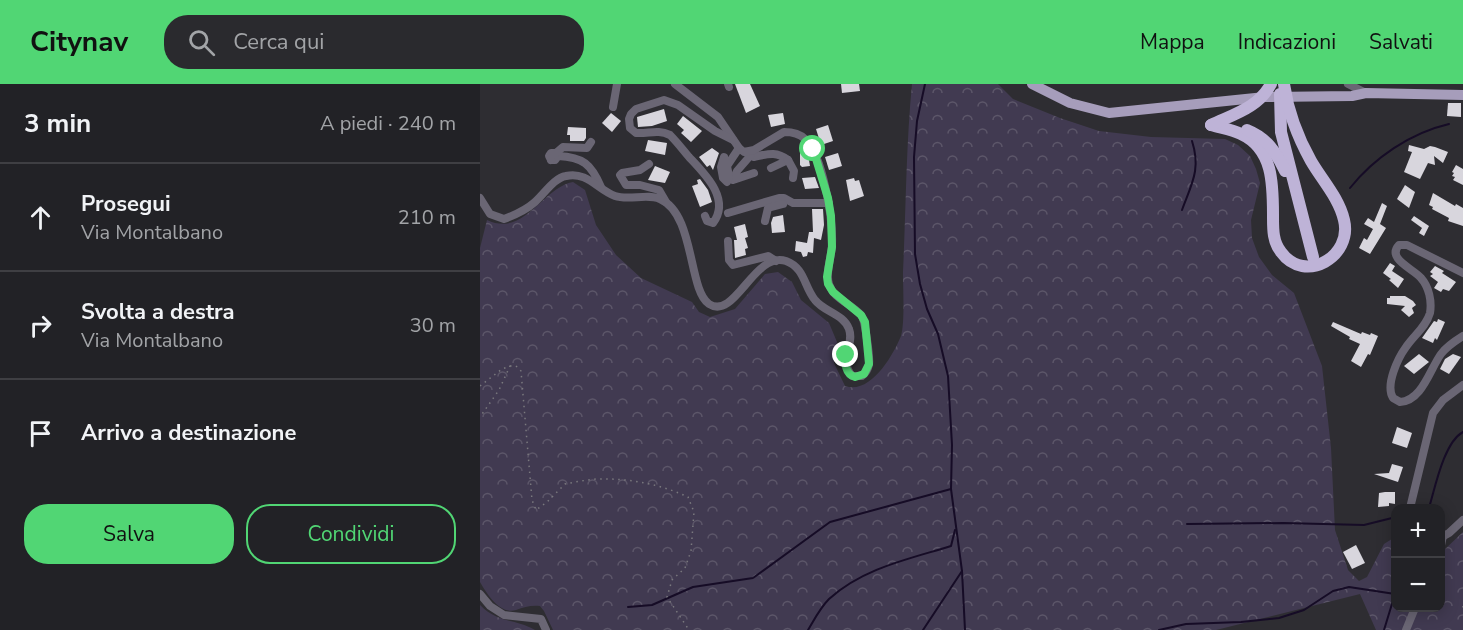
<!DOCTYPE html>
<html lang="it">
<meta charset="utf-8">
<style>
:root{--surface:#222226;--page:#2a2a2e;--text:#f1f3f6;--muted:#a2a4a7;--line:#3f3f43;--accent:#51d674}
body{margin:0;font-family:"Nunito Sans",sans-serif;background:var(--page);color:var(--text)}
.controls{position:absolute;right:18px;bottom:18px;display:grid;overflow:hidden;border-radius:12px;box-shadow:0 3px 15px #0003}
.controls button{width:54px;height:54px;display:grid;place-items:center;padding:0;border:0;border-bottom:2px solid var(--line);background:var(--surface);color:var(--text);font:30px sans-serif}
.stop{position:absolute;width:18px;height:18px;margin:-14px;border:4px solid #51d674;border-radius:50%;background:#fff}
.stop.end{background:#51d674;border-color:#fff;box-shadow:0 2px 6px #0008}
.list{margin:0;padding:0;list-style:none}
h2{display:flex;justify-content:space-between;align-items:center;height:78px;margin:0;padding:0 24px;font-size:26px}
h2 small{font-size:20px;font-weight:400;color:var(--muted)}
.list li{display:grid;grid-template-columns:39px 1fr auto;gap:18px;align-items:center;box-sizing:border-box;height:108px;padding:0 24px;border-top:2px solid var(--line)}
.list b{display:block;font-size:22px;white-space:nowrap}
.list p{margin:0;font-size:20px;white-space:nowrap;color:var(--muted)}
.list em{font-size:20px;font-style:normal;color:var(--muted)}
.actions{display:flex;gap:12px;padding:18px 24px}
.actions a{flex:1;padding:14px 0;border:2px solid var(--accent);border-radius:24px;text-align:center;font-size:21px;color:var(--accent)}
.actions .main{background:var(--accent);color:#111}
.icon{flex:none;width:33px;height:33px;fill:none;stroke:currentColor;stroke-width:2;stroke-linecap:round;stroke-linejoin:round}
.map{position:relative;flex:none;width:983px;height:546px;overflow:hidden}
header{display:flex;align-items:center;gap:36px;box-sizing:border-box;height:84px;padding:0 30px;background:var(--accent);color:#111}
header strong{font-size:28px}
nav{display:flex;gap:33px;margin-inline-start:auto;font-size:21px}
.search{width:420px;height:54px;background:var(--page);display:flex;align-items:center;gap:15px;box-sizing:border-box;padding:0 21px;border-radius:24px;color:var(--muted);font-size:22px}
main{display:flex}
aside{flex:1;background:var(--surface)}
.map>svg:first-child{display:block}
</style>
<header>
<strong>Citynav</strong>
<div class="search"><svg class="icon" aria-label="search" viewBox="0 0 24 24"><circle cx="10" cy="10" r="6"/><path d="M15 15l6 6"/></svg>Cerca qui</div>
<nav><a>Mappa</a><a>Indicazioni</a><a>Salvati</a></nav>
</header>
<main>
<aside>
<h2>3 min<small>A piedi · 240 m</small></h2>
<ul class="list">
<li><svg class="icon" aria-label="ahead" viewBox="0 0 24 24"><path d="M12 20V5M6 11l6-6 6 6"/></svg><div><b>Prosegui</b><p>Via Montalbano</p></div><em>210 m</em></li>
<li><svg class="icon" aria-label="right" viewBox="0 0 24 24"><path d="M7 20v-9h11M14 6l5 5-5 5"/></svg><div><b>Svolta a destra</b><p>Via Montalbano</p></div><em>30 m</em></li>
<li><svg class="icon" aria-label="arrive" viewBox="0 0 24 24"><path d="M6 21V4h12l-3 4 3 4H6"/></svg><div><b>Arrivo a destinazione</b></div></li>
</ul>
<div class="actions"><a class="main">Salva</a><a>Condividi</a></div>
</aside>
<div class="map">
<svg width="983" height="546" viewBox="0 0 983 546">
<defs>
<pattern id="forest-crowns" width="20" height="18" patternUnits="userSpaceOnUse" patternTransform="scale(1.5)"><rect width="20" height="18" fill="#413a51"/><path d="M2 6a3 3 0 1 1 6 0M12 15a3 3 0 1 1 6 0" fill="none" stroke="#5c5669"/></pattern>
</defs>
<rect width="100%" height="100%" fill="#2e2d32"/>
<g fill="url(#forest-crowns)">
<path d="M432 0H518L533 15 580 34 619 47 671 53 745 55 758 61 770 72 776 85 780 99 771 136 772 154 779 173 792 191 814 209 842 282 851 364 855 446 868 486 879 497 887 493 904 460 915 453 916 524H960L961 468 963 467 983 448V546H896L880 510 736 546H73L64 527 60 522C51 521 44 523 36 526 20 531 7 510 0 498V164L7 136C44 154 63 103 93 98L105 106 116 141 136 171 161 194 212 218 219 228 230 233 255 225 285 190 298 188 312 198 321 216 349 239 357 258 354 279 365 302C390 311 413 272 421 252 425 239 423 203 423 188 426 125 426 62 432 0Z"/>
<path d="M0 521C19 540 34 534 55 546H0Z"/>
</g>
<g fill="none" stroke-linecap="round" stroke-linejoin="round">
<g stroke="#160c26" stroke-width="2">
<path d="M445 0 437 37 434 73 435 170 440 200 447 225 458 250 468 292 472 361 471 405 482 487 485 546"/>
<path d="M870 104C894 74 930 49 969 40"/>
<path d="M702 126C712 99 721 85 712 57"/>
<path d="M949 424C955 404 964 358 983 348"/>
<path d="M707 440 803 439 884 441 916 433"/>
<path d="M148 523 172 521 213 503 273 494 350 438 471 405"/>
<path d="M328 546C334 536 340 524 349 515 383 484 429 475 471 462L475 446"/>
<path d="M443 546 482 487"/>
<path d="M679 546 706 540 761 538 799 534 824 526 853 507 869 503 915 510 904 546"/>
</g>
</g>
<g fill="#d8d6dd">
<path d="M255 0H270L280 22 266 29Z"/>
<path d="M361 0H379L380 7 362 9Z"/>
<path d="M968 19H981V33L967 32Z"/>
<path d="M184 25 187 37 172 42 158 43 157 33Z"/>
<path d="M131 29 141 37 132 48 122 39Z"/>
<path d="M303 29 305 40 291 43 288 31Z"/>
<path d="M203 32 222 47 211 58 201 49 204 46 197 40Z"/>
<path d="M348 41 353 57 341 61 336 45Z"/>
<path d="M88 43 106 44V54L104 57H90V51H87Z"/>
<path d="M168 56 187 59 185 71 165 67Z"/>
<path d="M929 61 944 65 950 62 955 63 968 68 963 79 954 72 955 81 948 79 940 95 924 88 932 68 928 67Z"/>
<path d="M324 63 328 70 330 82 322 83 320 81V64Z"/>
<path d="M232 64 239 69 233 86 230 81 227 83 219 73Z"/>
<path d="M358 69 362 82 349 86 345 73Z"/>
<path d="M976 81 983 85V101L973 96 975 93 972 92 974 89 972 88Z"/>
<path d="M175 82 190 88 185 99 168 96Z"/>
<path d="M335 93 339 104 325 105 322 94Z"/>
<path d="M374 94 375 97 379 96 384 112 370 117 366 96Z"/>
<path d="M220 95 228 106 232 118 220 123 212 102 218 100 217 96Z"/>
<path d="M925 101 935 108 929 124 917 115Z"/>
<path d="M953 109 975 122 976 120 983 124V142L968 137 969 134 952 125 953 123 949 121Z"/>
<path d="M902 119 907 122 900 140 906 144 890 170 879 164 884 154 887 156 893 145 884 140 888 134 894 138Z"/>
<path d="M332 125H343L344 141 341 156 334 154 333 169 328 168 327 172 323 173 321 168 315 167 316 157 327 159 329 148H333Z"/>
<path d="M303 131 305 148 292 149 291 139 293 133Z"/>
<path d="M934 132 949 142 944 152 939 149 942 144 931 136Z"/>
<path d="M265 140 268 153 265 154 268 164 265 165 266 171 255 174 254 156H257L254 143Z"/>
<path d="M910 179 915 182 912 187 924 195 918 204 909 196 911 195 903 189Z"/>
<path d="M955 182 964 187 962 189 976 198 969 207 963 205 961 208 954 204 958 198 950 192 953 190 950 188Z"/>
<path d="M910 212H925L933 217 936 221 932 224 934 229 929 233 921 226 925 222 907 220V214H910Z"/>
<path d="M958 235 965 238 957 256 955 254 953 259 942 254 954 237 957 238Z"/>
<path d="M853 238 881 250 882 248 890 251 891 249 898 252 890 271 888 270 881 283 871 277 880 260 869 255 870 253 851 242Z"/>
<path d="M939 270 949 278 934 290 924 282Z"/>
<path d="M973 270 981 273 969 290 960 285 965 275Z"/>
<path d="M917 343 932 349 927 364 912 359Z"/>
<path d="M912 380 923 383 918 398 894 390 909 389Z"/>
<path d="M905 408H915V420L909 419V422L898 423 899 409Z"/>
<path d="M876 461 885 479 872 485 863 468Z"/>
</g>
<g fill="none" stroke-linecap="round" stroke-linejoin="round">
<g stroke="#7a797e" stroke-width="1.5" stroke-dasharray="1.5 4.5" stroke-linecap="butt">
<path d="M30 282H36L41 287 52 416 56 426 67 418 85 400C95 398 106 396 117 395 148 394 180 400 208 413L214 428 211 467 205 484 192 496 187 513 209 546"/>
<path d="M0 302 22 285 30 282 19 306 0 333"/>
<path d="M983 522V526"/>
</g>
<g stroke="#6a6674" stroke-width="8">
<path d="M248 0 249 3"/>
<path d="M868 0 886 9"/>
<path d="M133 23 137 0"/>
<path d="M266 68 274 73C288 70 296 67 308 76L291 84"/>
<path d="M270 72 257 87 253 96 274 89"/>
<path d="M244 73 241 83 243 94 247 98 249 92 247 82 259 64"/>
<path d="M71 76H75L78 72C103 73 111 80 121 103"/>
<path d="M71 76 69 72 71 69H76L83 63 107 64 111 58"/>
<path d="M308 76 314 87 313 94"/>
<path d="M169 80 160 86 142 89 140 91 146 101H160L179 106 186 118"/>
<path d="M0 114 10 130 24 135C35 131 46 126 55 118 65 109 74 94 86 92 107 87 118 106 135 112 149 117 167 109 180 115 215 130 208 206 229 220 255 237 274 167 306 177 325 184 324 203 335 216 344 228 364 230 369 245 375 261 358 275 372 292H382C386 288 388 286 389 280 390 274 385 235 381 231 372 220 353 215 349 200 345 188 352 172 352 160 353 136 343 71 325 55 320 50 311 48 304 48L274 66 264 68 259 64 238 33 195 0"/>
<path d="M248 129 299 114H304L313 119H349"/>
<path d="M225 132 227 137 233 139C251 115 225 90 209 73 203 66 197 58 190 51 177 45 169 50 156 49L150 44 149 35 151 30 156 25 184 16 198 21 235 47 253 56"/>
<path d="M285 137 288 124 303 120"/>
<path d="M248 157 249 176 253 181 288 172 296 177"/>
<path d="M983 189 927 161H919C906 175 934 185 941 194 949 203 952 217 950 229 946 243 934 251 926 263 918 274 905 301 913 314L920 318C942 317 950 285 961 270 967 262 975 257 983 252"/>
<path d="M930 424 953 329 963 316 983 301"/>
<path d="M960 454 969 449 983 436"/>
<path d="M960 466 963 452"/>
<path d="M0 510 10 522 24 531 61 535 66 546"/>
<path d="M926 546 935 524"/>
</g>
<path stroke="#a69dbb" stroke-width="10" d="M552 0 590 19 629 29 785 13 872 12 886 9 983 11"/>
<g stroke="#beb3d7" stroke-width="12">
<path d="M800 10 801 48 833 173"/>
<path d="M731 41C741 44 752 45 761 50 794 65 793 102 793 134 793 146 793 158 801 168 825 201 873 172 864 136 859 114 842 96 831 77 817 52 808 28 804 0"/>
<path d="M731 41C754 30 778 24 791 0"/>
<path d="M767 46C787 54 796 68 805 87"/>
</g>
</g>
<g fill="none" stroke-linecap="round" stroke-linejoin="round">
<path stroke="#51d674" stroke-width="8" d="M333 65 348 114 351 132 352 163 347 193 348 200 353 208 381 231 385 238 389 280 384 290 375 293C365 290 365 280 366 271"/>
</g>
</svg>
<div class="controls">
<button>+</button>
<button>−</button>
</div>
<div class="stop" style="left:333px;top:65px"></div>
<div class="stop end" style="left:366px;top:271px"></div>
</div>
</main>
